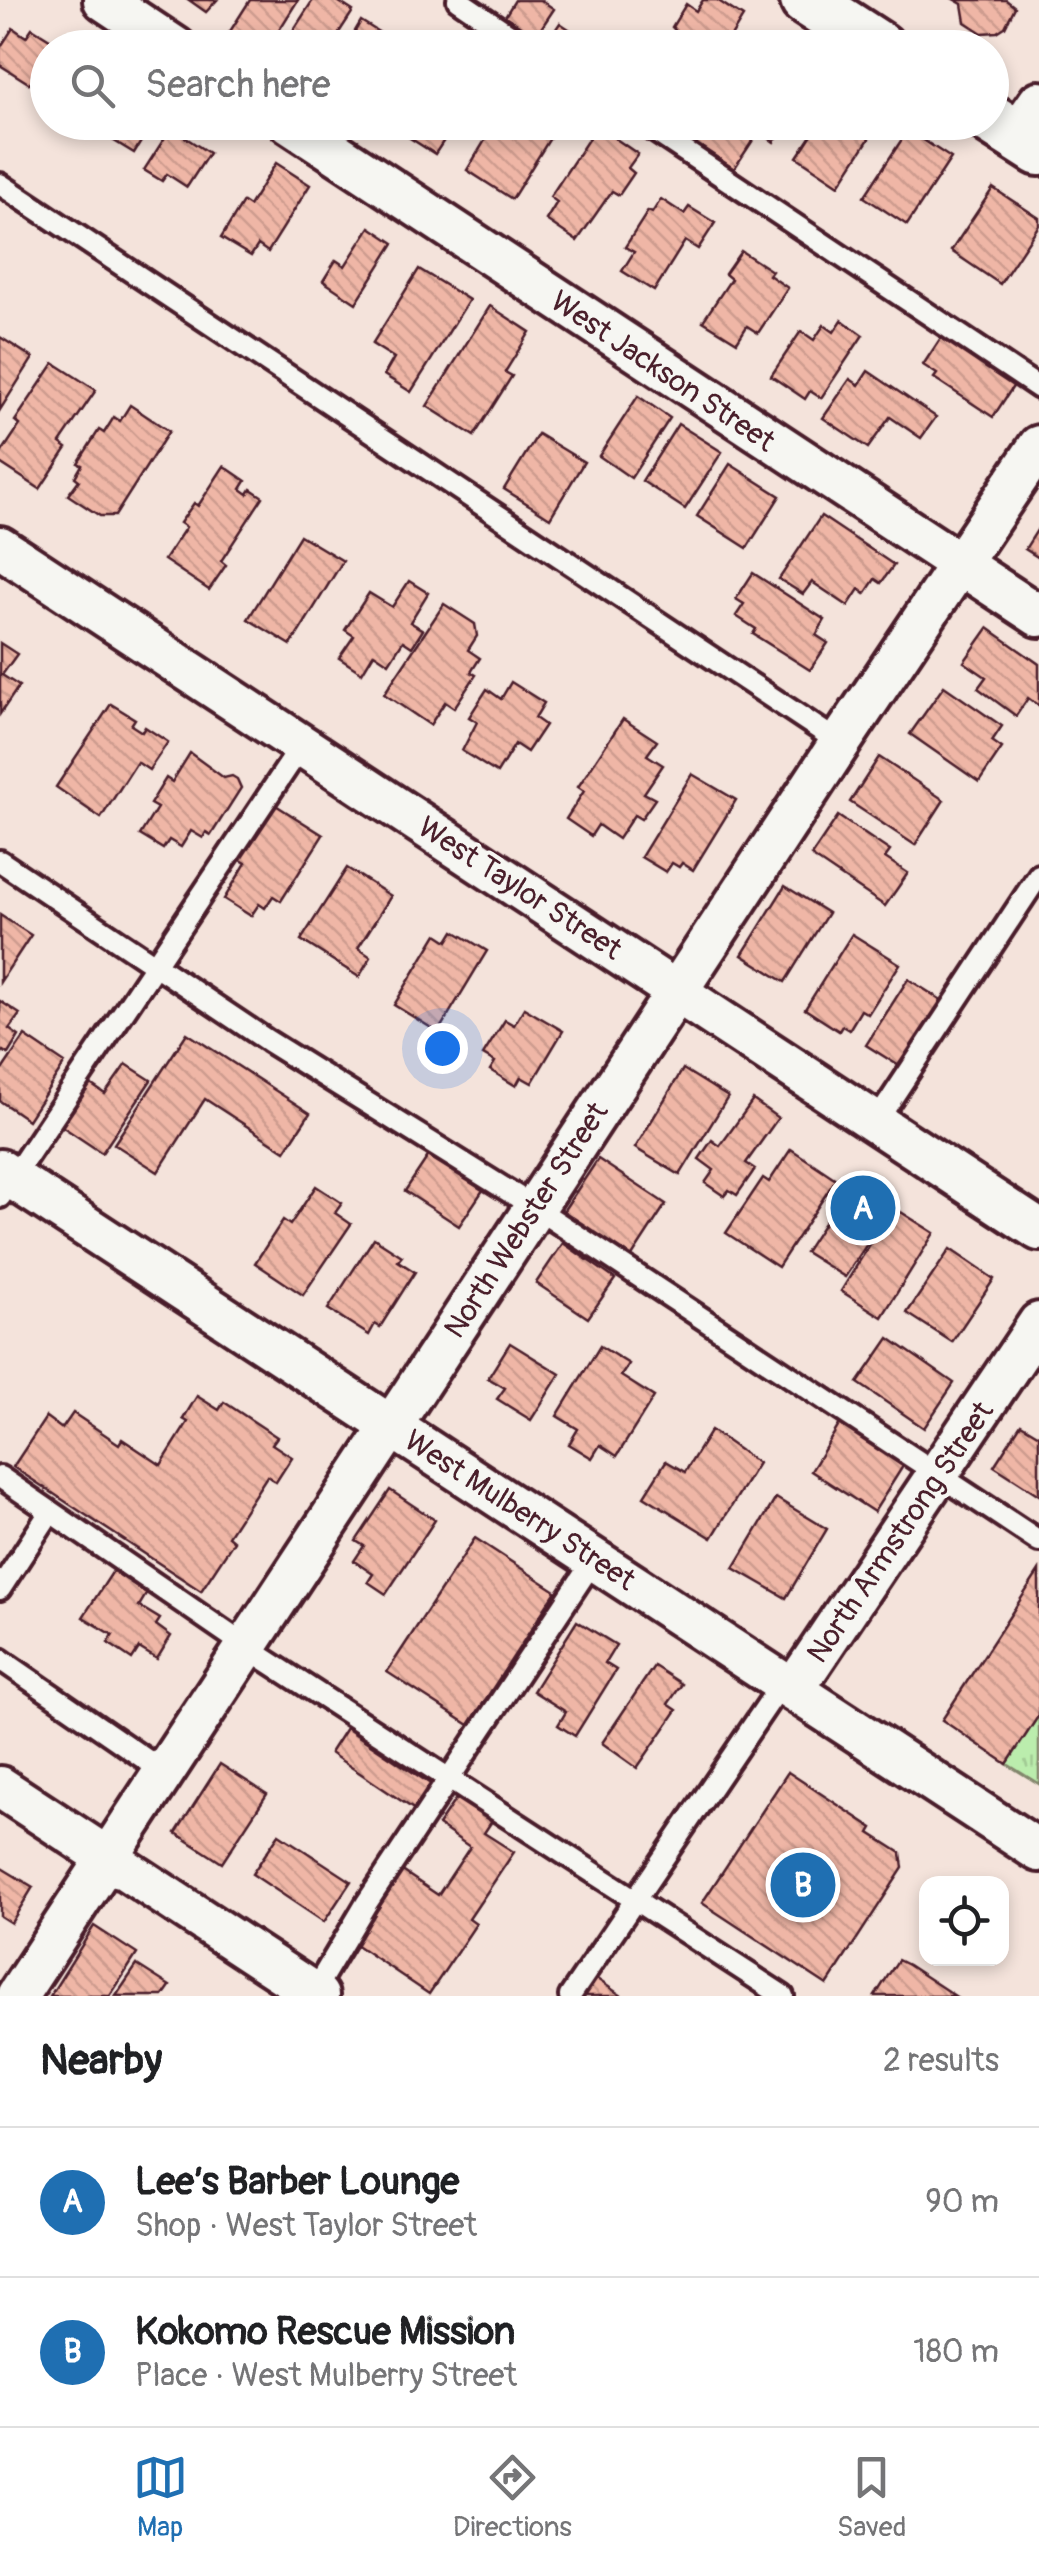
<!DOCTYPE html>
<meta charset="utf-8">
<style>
:root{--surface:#fff;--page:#f6f6f6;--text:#202124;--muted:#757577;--line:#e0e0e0;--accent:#1f6fb2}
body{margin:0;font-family:Pangolin,sans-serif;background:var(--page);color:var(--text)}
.controls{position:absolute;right:30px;bottom:30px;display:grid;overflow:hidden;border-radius:20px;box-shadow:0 5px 15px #0003}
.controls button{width:90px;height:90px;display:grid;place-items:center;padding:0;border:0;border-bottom:2px solid var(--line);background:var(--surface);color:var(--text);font:50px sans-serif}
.you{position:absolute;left:442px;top:1048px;width:35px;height:35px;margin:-25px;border:8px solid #fff;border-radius:50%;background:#1a73e8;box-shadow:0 0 0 15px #1a73e833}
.badge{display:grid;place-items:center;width:65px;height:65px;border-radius:50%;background:var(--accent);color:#fff;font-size:32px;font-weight:700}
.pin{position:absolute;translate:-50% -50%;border:5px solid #fff;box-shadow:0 2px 10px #0006}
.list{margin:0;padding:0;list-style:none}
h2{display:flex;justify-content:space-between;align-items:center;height:130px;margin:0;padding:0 40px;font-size:42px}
h2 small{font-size:32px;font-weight:400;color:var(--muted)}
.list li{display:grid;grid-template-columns:65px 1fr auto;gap:30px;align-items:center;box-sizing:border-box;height:150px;padding:0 40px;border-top:2px solid var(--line)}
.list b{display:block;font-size:38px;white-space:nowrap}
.list p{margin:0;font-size:32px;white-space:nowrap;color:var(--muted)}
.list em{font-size:32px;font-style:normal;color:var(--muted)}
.icon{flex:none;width:55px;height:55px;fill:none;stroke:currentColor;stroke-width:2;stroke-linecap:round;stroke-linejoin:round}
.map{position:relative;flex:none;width:1039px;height:1996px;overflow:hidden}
.search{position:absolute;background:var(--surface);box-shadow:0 5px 15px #0003;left:30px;right:30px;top:30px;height:110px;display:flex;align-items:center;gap:25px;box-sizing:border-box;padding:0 35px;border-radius:55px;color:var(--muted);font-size:38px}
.sheet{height:430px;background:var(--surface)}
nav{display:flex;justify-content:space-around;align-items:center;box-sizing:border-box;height:140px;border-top:2px solid var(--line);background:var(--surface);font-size:28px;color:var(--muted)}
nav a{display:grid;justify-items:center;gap:5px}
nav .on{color:var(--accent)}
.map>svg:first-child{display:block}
</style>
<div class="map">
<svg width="1039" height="1996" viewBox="0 0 1039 1996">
<defs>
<pattern id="grass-tufts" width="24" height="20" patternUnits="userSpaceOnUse" patternTransform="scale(2.5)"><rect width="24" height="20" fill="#bbedad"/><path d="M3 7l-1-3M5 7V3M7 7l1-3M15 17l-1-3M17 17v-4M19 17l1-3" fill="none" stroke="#a2cb95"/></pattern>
<pattern id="building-back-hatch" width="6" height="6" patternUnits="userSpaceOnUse" patternTransform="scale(2.5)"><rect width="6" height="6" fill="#efb6a6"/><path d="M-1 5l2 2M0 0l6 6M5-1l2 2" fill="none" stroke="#ce9c8f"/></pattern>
</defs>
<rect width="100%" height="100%" fill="#f4e3db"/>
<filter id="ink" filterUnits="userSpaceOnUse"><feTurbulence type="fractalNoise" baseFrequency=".01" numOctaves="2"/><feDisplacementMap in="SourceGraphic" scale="20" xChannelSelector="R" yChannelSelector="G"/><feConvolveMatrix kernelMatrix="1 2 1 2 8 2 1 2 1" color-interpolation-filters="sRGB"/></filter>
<g filter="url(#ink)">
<path fill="url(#grass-tufts)" stroke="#82866c" stroke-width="2.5" d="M1039 1715V1784L1007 1764Z"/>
<g fill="url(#building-back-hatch)" stroke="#4a1f2b" stroke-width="2.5">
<path d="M189 0H217L206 12Z"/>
<path d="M250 0H298L268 48H251L229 33Z"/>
<path d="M313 0H336L353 11 329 48H282Z"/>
<path d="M515 0H541L554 9 536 36 505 16Z"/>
<path d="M703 0H717L743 17 724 48H673L667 43 675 30 672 27 686 4 696 11Z"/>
<path d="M955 0H1006L1015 7 1005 27 997 32 982 33 965 22 962 4Z"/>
<path d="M361 21 404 48H345Z"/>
<path d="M560 23 596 47V48H548L545 45Z"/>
<path d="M13 28 26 37 32 28 56 43 53 48H48V57L30 84 0 65V48Z"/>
<path d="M97 122H153L134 153 93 128Z"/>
<path d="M404 122H456L435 154 399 131Z"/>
<path d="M496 122H549L557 127 512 199 467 170Z"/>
<path d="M703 122H733L755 137 734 169 691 141Z"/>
<path d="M746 122H787L774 142Z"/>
<path d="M820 122H880L839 185 797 157Z"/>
<path d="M597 126 638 154 628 168 634 173 619 195 612 191 577 241 546 220 557 202 550 197Z"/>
<path d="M171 128 209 153 187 187 167 174 162 181 144 170Z"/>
<path d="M908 130 951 158 907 225 864 197Z"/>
<path d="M276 163 310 185 268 252 258 245 251 256 221 238 243 202 249 206Z"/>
<path d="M993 188 1039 218V225L1000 284 951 251Z"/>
<path d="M661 199 684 214 689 207 715 223 698 249 685 241 654 291 622 271 634 252 625 247 648 211 652 213Z"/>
<path d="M370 227 394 243 356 303 323 281 336 260 345 266Z"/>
<path d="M741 251 772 271 769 275 788 288 758 333 747 326 737 342 703 321 731 279 725 274Z"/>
<path d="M419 269 469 300 411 392 384 375 394 358 372 344Z"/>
<path d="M490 306 530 332 505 372 512 376 474 436 427 406Z"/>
<path d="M842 320 863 335 821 398 810 391 805 399 771 376 801 331 814 340 824 325 834 332Z"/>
<path d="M942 336 1014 385 993 417 934 378 937 374 923 365Z"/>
<path d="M0 337 33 358 0 410Z"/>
<path d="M54 363 96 390 60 443 67 448 40 489 0 463V455L20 425 15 421Z"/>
<path d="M868 371 936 417 921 438 890 417 868 448 823 418 850 379 859 385Z"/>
<path d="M638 396 670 418 631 478 599 456Z"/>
<path d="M130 405 169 431 115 516H100L68 495 79 480 75 477 82 465 78 463 99 430 104 433 114 417 120 421Z"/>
<path d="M678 424 722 452 685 509 642 481Z"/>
<path d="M538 434 584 462 550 518 504 489Z"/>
<path d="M730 464 780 496 747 548 697 516Z"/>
<path d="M224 466 246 481 241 489 248 494 251 489 263 497 221 561 226 565 209 590 164 560 186 527 180 523 194 503 198 506Z"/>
<path d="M821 516 894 565 881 583 875 579 865 594 859 589 848 606 812 582 803 594 779 579Z"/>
<path d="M1039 527V558L1025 549Z"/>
<path d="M300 535 343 561 291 645 248 619Z"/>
<path d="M753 573 825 620 816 635 828 643 810 670 753 634 756 629 736 616 744 604 736 599Z"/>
<path d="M409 581 428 593 410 622 423 630 412 647 403 641 389 663 374 653 362 673 339 658 354 636 345 630 369 593 392 607Z"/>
<path d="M444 604 475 624 477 636 468 650 480 658 471 672 476 675 454 708 445 702 430 725 384 694Z"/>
<path d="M988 628 1039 664V706L1028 698 1016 716 978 688 986 677 964 662Z"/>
<path d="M0 643 17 654 2 675 19 686 0 714Z"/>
<path d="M511 682 544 703 535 718 545 725 527 752 515 744 497 773 462 751 477 722 469 717 487 689 501 699Z"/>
<path d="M944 686 1002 726 992 741 1002 748 979 782 910 734Z"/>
<path d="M111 704 135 719 131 725 142 732 145 727 168 742 149 770 137 762 101 818 56 787Z"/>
<path d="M623 719 657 741 647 755 663 765 644 793 655 799 641 819 634 815 618 839 598 825 591 836 566 819 584 791 578 787Z"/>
<path d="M190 753 224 778 232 776 237 779 241 788 211 835 206 832 203 838 191 831 181 847 169 840 163 849 140 835 157 808 150 804 166 778 172 782Z"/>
<path d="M879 757 944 800 915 845 850 802Z"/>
<path d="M692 774 736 800 693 870 682 863 679 867 672 863 666 872 641 857Z"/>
<path d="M274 804 323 835 281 901 273 896 265 908 259 904 251 916 224 899 246 863 239 859Z"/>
<path d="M838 816 890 851 885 858 908 873 885 906 811 856Z"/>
<path d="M347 868 391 896 358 948 371 957 359 977 301 940Z"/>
<path d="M785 886 828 913 785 982 742 955Z"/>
<path d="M0 915 31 935 0 982Z"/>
<path d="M454 931 487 951 438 1032 394 1005 437 934 448 941Z"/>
<path d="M852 934 900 964 868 1014 861 1010 849 1030 842 1026 839 1031 805 1009Z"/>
<path d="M908 979 946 1003 904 1069 866 1045Z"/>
<path d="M0 1001 20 1014 9 1029 19 1036 8 1054 3 1051 0 1056Z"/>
<path d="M524 1008 563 1031 532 1083 521 1077 516 1086 490 1070 495 1062 483 1055 505 1020 514 1025Z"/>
<path d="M187 1033 310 1113 285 1151 205 1099 158 1172 114 1144Z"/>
<path d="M25 1036 65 1063 28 1120 0 1101V1073Z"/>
<path d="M126 1064 151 1080 102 1153 57 1123 86 1081 105 1094Z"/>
<path d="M683 1069 728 1097 680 1175 635 1148Z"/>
<path d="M753 1100 778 1118 746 1163 755 1169 737 1195 729 1190 724 1196 705 1183 714 1170 699 1159 712 1140 720 1146Z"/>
<path d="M791 1149 836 1179 778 1267 726 1233 763 1178 769 1182Z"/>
<path d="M429 1155 483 1190 459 1226 405 1191Z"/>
<path d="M598 1159 666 1204 627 1264 558 1219Z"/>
<path d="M855 1175 895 1202 845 1277 805 1252Z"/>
<path d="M316 1186 342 1203 335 1213 351 1224 303 1295 255 1263 283 1220 290 1225Z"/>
<path d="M893 1207 934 1233 882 1317 841 1291Z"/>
<path d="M374 1238 402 1256 398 1261 415 1272 380 1327 375 1324 369 1335 328 1309Z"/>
<path d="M563 1243 615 1279 588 1318 536 1283Z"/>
<path d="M950 1249 994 1279 952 1342 907 1313Z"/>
<path d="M889 1338 954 1383 924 1428 858 1383Z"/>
<path d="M510 1343 560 1374 531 1420 497 1399 505 1388 488 1378Z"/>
<path d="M600 1346 629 1364 621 1376 654 1397 617 1456 600 1445 592 1458 569 1444 578 1429 557 1416Z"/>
<path d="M197 1396 219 1410 224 1402 277 1437 272 1444 292 1457 276 1482 267 1476 228 1536 234 1541 201 1591 13 1467 46 1417 62 1429 73 1413 119 1444 122 1439 161 1465 188 1422 183 1419Z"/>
<path d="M841 1422 892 1454 890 1457 903 1466 874 1512 811 1471Z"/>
<path d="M1021 1424 1039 1435V1495L994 1466Z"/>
<path d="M711 1430 758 1463 712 1538 644 1496 666 1461 685 1472Z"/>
<path d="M390 1490 435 1520 386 1594 368 1582 373 1574 354 1561 364 1546 356 1541Z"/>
<path d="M776 1498 827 1529 786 1598 734 1568Z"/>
<path d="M475 1538 556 1591 469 1725 387 1672Z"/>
<path d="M113 1571 147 1593 139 1606 160 1619 156 1625 171 1636 157 1659 139 1648 132 1659 108 1643 113 1635 83 1617Z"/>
<path d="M1039 1571V1715L1007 1764 942 1720Z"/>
<path d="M577 1621 616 1645 605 1663 616 1670 575 1736 558 1725 566 1712 533 1691Z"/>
<path d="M654 1666 682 1684 668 1704 677 1710 637 1768 602 1743Z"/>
<path d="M346 1728 432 1785 415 1810 330 1753Z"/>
<path d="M220 1764 267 1794 222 1863 176 1833Z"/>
<path d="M788 1772 873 1828 870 1833 901 1853 903 1868 827 1985 702 1903Z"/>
<path d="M461 1791 496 1815 484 1833 514 1852 469 1919 476 1924 429 1994 349 1940 398 1868 438 1895 470 1847 438 1825Z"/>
<path d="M279 1834 351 1881 324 1922 252 1874Z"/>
<path d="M0 1867 33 1887 11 1923 0 1916Z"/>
<path d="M94 1926 137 1954 110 1996H50Z"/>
<path d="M898 1960 908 1965 955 1996H875Z"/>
<path d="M137 1965 170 1986 163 1996H116Z"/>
<path d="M594 1977 622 1996H581Z"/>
</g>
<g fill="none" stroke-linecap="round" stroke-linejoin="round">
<g stroke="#4a1f2b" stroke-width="28">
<g id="service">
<path d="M458 0 529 48"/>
<path d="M641 122 1039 388"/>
<path d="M0 184 840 743"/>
<path d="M0 861 268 1041 534 1207 1039 1541"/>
<path d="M876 1122 1039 875"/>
<path d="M0 1197 302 745"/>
<path d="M0 1477 263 1658 783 1996"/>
<path d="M0 1589 50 1512"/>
<path d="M0 1659 164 1772"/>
<path d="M313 1993 366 1904 595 1558"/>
<path d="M570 1996 782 1683"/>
</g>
</g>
<g stroke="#4a1f2b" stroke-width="48">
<g id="minor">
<path d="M104 0 176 48"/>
<path d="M289 122 1039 616"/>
<path d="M1016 135 1039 102"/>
<path d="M0 547 1039 1230"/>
<path d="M0 1170 1039 1851"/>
<path d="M793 1690 1039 1323"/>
<path d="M0 1787 318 1996"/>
<path d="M17 1996 840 743 1039 446"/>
</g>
</g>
<g stroke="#4a1f2b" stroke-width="58">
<g id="tertiary">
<path d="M806 0 880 48"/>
<path d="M992 120 1039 150"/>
</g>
</g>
<use href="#service" stroke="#f6f6f2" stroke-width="20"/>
<use href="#minor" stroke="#f6f6f2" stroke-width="40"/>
<use href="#tertiary" stroke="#f6f6f2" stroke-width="50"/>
</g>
</g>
<g text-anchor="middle" stroke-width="8" stroke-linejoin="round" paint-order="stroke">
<g font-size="30" fill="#4a1f2b" stroke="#f6f6f2">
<text transform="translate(663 371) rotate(34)" y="10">West Jackson Street</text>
<text transform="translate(520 888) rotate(33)" y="10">West Taylor Street</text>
<text transform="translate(526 1220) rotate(-57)" y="10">North Webster Street</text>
<text transform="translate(520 1510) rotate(33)" y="10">West Mulberry Street</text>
<text transform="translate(900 1532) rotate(-56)" y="10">North Armstrong Street</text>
</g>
</g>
</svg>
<div class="controls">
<button><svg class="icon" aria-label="locate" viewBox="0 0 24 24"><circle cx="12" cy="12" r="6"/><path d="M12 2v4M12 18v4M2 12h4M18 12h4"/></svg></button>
</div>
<div class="you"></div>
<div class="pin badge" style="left:863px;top:1208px">A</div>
<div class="pin badge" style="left:803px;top:1885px">B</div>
<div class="search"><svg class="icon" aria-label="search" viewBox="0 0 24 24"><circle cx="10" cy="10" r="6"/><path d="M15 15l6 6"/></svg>Search here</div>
</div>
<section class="sheet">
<h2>Nearby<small>2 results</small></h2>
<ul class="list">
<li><span class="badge">A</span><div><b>Lee’s Barber Lounge</b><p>Shop · West Taylor Street</p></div><em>90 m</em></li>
<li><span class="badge">B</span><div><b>Kokomo Rescue Mission</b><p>Place · West Mulberry Street</p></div><em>180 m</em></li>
</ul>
</section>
<nav>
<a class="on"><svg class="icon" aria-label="map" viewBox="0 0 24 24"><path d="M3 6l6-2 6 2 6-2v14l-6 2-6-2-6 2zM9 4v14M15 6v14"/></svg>Map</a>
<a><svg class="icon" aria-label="directions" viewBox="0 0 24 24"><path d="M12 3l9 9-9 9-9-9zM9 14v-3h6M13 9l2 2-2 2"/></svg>Directions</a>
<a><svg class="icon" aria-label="saved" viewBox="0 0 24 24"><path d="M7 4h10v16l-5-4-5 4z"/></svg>Saved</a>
</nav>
